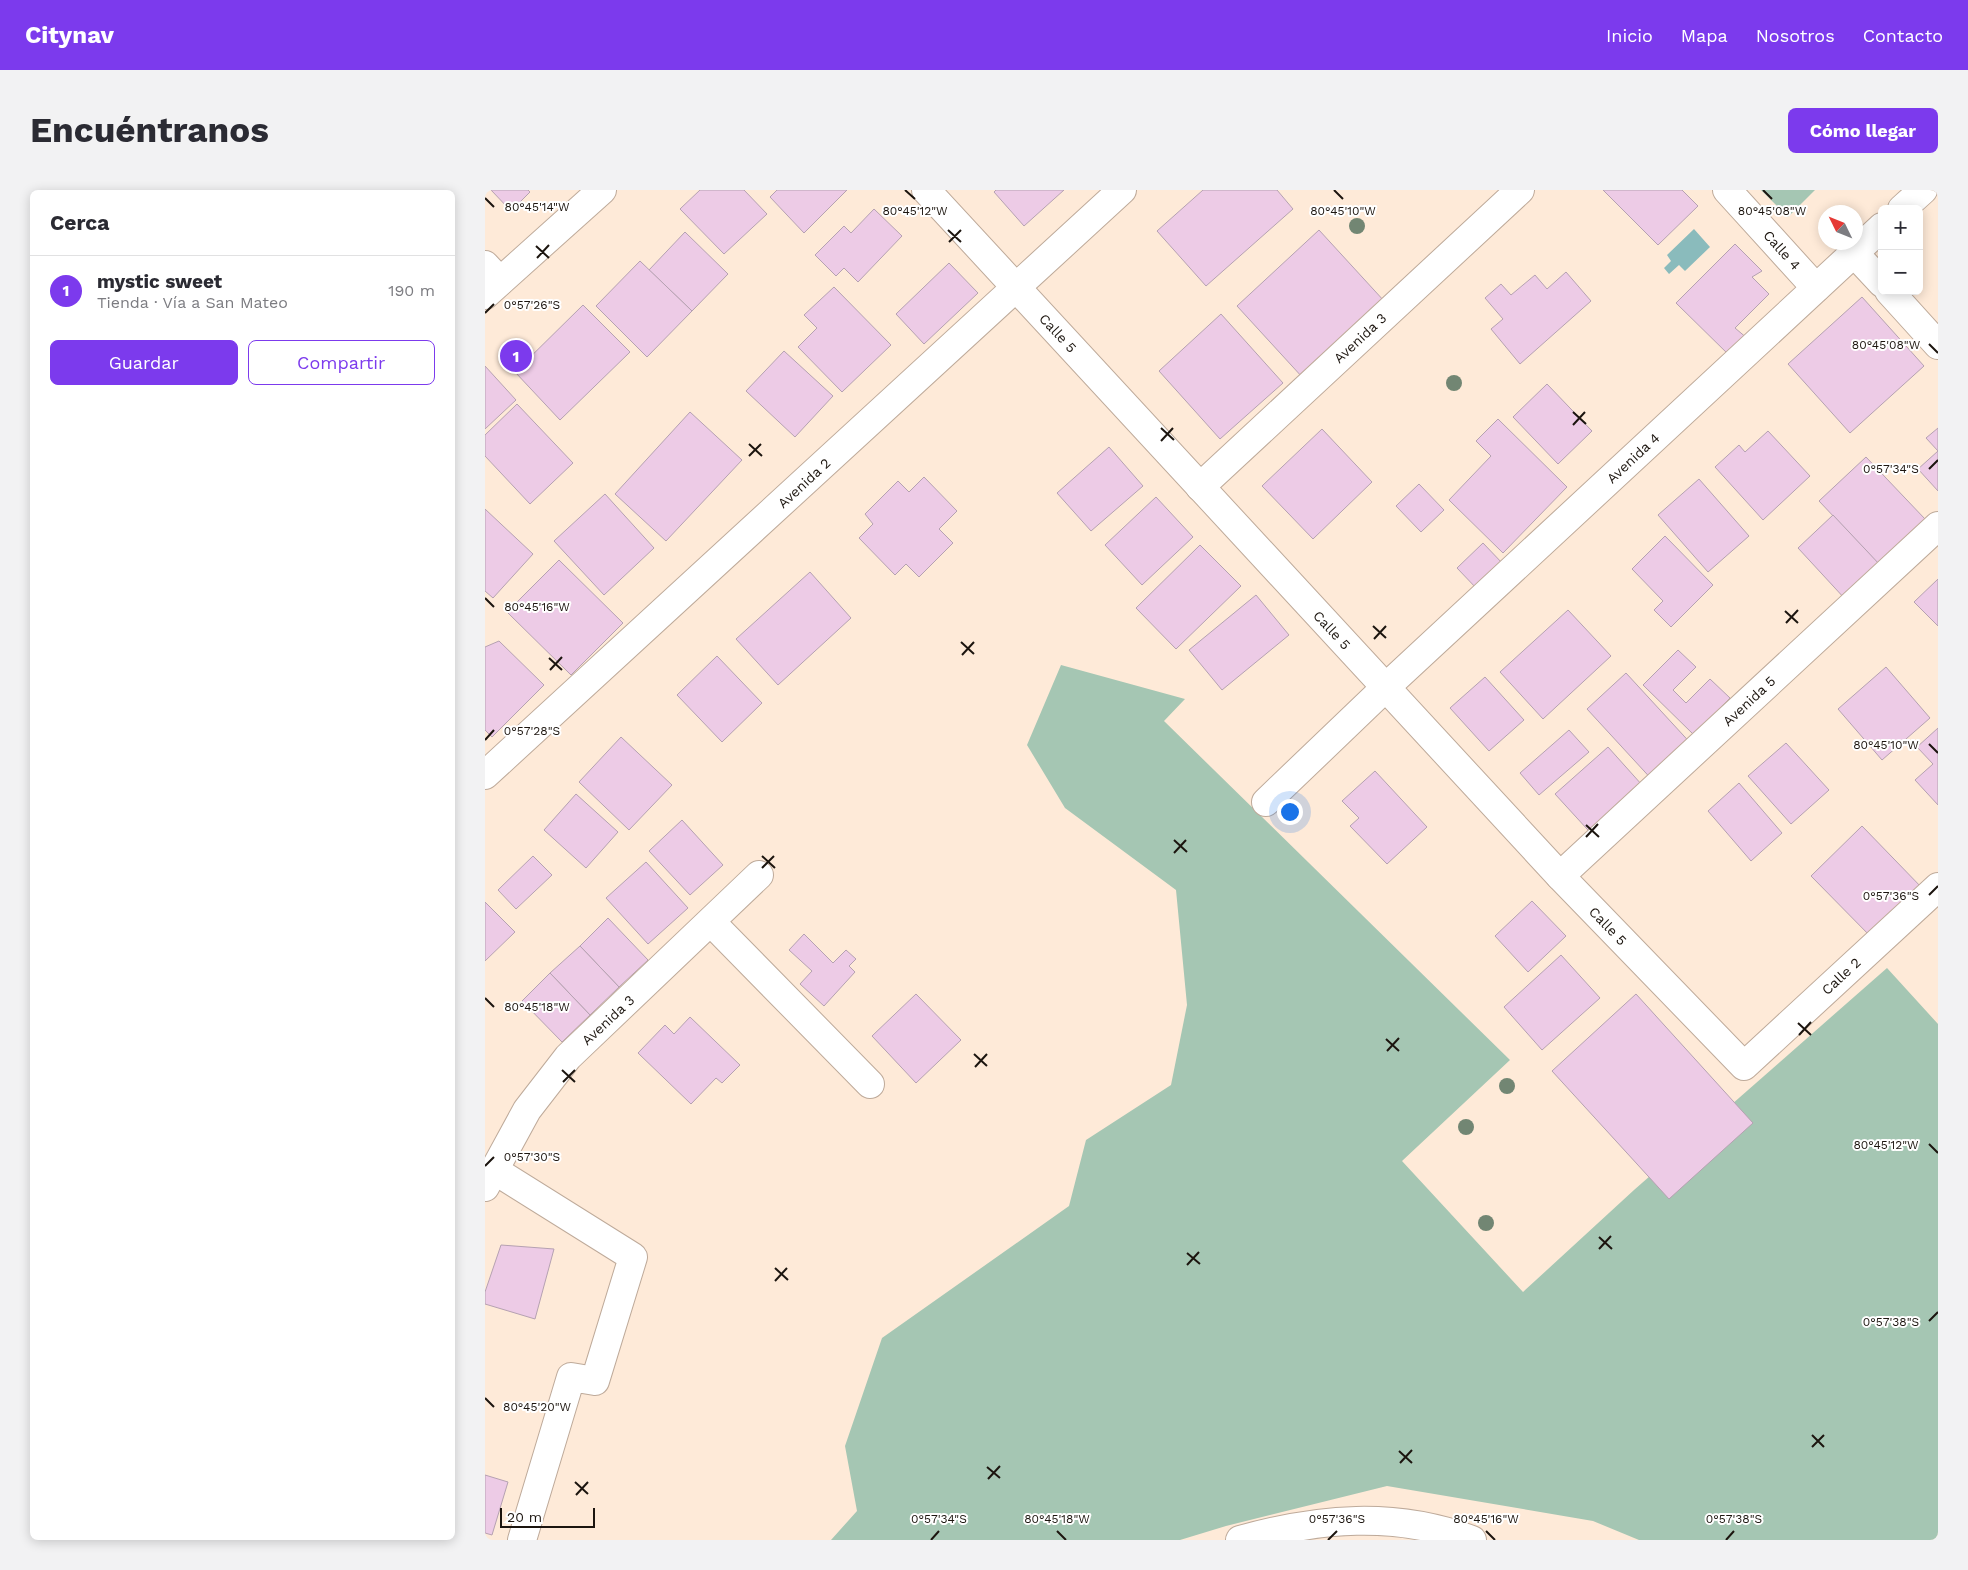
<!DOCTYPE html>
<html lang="es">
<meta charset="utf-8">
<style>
:root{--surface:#fff;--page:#f2f2f3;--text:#2b2b33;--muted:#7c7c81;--line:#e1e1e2;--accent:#7c3aed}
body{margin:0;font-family:"Work Sans",sans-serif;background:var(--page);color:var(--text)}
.controls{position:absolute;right:15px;top:15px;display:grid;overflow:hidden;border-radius:8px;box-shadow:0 2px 12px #0003}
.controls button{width:45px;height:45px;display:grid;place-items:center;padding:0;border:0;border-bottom:1px solid var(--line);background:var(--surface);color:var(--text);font:25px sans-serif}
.compass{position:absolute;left:1333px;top:15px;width:45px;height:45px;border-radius:50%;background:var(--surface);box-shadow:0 2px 12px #0003;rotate:313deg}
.scale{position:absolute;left:15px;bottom:12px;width:95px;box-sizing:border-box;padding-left:5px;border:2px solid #1c150f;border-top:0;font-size:14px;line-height:18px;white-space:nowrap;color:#1c150f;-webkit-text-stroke:4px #fff;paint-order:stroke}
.you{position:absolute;left:804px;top:621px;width:18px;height:18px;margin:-12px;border:4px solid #fff;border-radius:50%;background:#1a73e8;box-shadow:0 0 0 8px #1a73e833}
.badge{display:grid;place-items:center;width:32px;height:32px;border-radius:50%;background:var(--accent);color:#fff;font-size:16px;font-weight:700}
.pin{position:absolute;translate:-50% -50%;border:2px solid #fff;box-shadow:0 1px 5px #0006}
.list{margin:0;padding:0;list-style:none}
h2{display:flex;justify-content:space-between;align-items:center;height:65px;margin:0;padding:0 20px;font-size:21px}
h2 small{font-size:16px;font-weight:400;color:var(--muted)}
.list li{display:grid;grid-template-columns:32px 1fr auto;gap:15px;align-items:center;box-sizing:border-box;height:70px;padding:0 20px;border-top:1px solid var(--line)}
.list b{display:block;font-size:19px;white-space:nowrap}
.list p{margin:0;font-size:16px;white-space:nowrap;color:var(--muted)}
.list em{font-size:16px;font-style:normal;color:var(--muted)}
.actions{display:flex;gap:10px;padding:15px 20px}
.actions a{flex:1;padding:11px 0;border:1px solid var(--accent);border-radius:8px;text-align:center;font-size:18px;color:var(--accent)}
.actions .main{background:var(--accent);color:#fff}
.map{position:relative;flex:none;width:1453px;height:1350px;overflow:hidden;border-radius:8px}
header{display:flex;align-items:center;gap:30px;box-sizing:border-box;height:70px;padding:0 25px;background:var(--accent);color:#fff}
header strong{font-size:24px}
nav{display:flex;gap:28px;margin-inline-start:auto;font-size:18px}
.intro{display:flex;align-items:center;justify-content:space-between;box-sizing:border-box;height:120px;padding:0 30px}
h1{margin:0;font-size:35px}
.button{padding:12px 22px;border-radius:8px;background:var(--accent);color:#fff;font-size:18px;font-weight:700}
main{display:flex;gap:30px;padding:0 30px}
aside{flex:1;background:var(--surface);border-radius:8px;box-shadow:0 2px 12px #0003}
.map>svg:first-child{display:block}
</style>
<header>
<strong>Citynav</strong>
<nav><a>Inicio</a><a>Mapa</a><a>Nosotros</a><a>Contacto</a></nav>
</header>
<div class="intro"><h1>Encuéntranos</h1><a class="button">Cómo llegar</a></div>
<main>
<aside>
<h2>Cerca<small></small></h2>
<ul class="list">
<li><span class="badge">1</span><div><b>mystic sweet</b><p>Tienda · Vía a San Mateo</p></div><em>190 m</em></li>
</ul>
<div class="actions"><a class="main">Guardar</a><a>Compartir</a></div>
</aside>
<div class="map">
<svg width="1453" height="1350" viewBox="0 0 1453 1350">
<rect width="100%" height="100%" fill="#feead8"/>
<g fill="#a5c6b3">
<path d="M1276 0H1330L1303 27Z"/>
<path d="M576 475 700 509 679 531 1025 870 917 971 1038 1102 1149 1000 1402 778 1453 834V1350H1154L1108 1331 902 1296 741 1336 695 1350H346L372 1321 360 1256 397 1148 584 1016 601 950 686 895 702 815 691 700 580 618 542 555Z"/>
</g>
<path fill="#8abbbc" d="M1209 39 1225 57 1200 81 1194 75 1184 84 1179 78 1186 71 1182 65Z"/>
<g fill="#edcbe6" stroke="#b5a1b1">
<path d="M6 0H43L45 2 26 21Z"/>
<path d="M215 0H259L282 24 239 64 195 19Z"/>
<path d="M292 0H362L319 43 285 7Z"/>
<path d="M511 0H579L539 36 509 2Z"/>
<path d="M718 0H792L808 19 721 96 672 41Z"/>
<path d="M1118 0H1197L1213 16 1173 55Z"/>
<path d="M389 19 417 46 373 92 359 78 351 86 330 65 359 36 366 43Z"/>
<path d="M834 40 900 112 818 188 752 116Z"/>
<path d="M200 42 243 84 207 121 164 80Z"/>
<path d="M1250 54 1277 81 1267 87 1284 104 1250 138 1263 149 1245 166 1191 113Z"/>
<path d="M155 71 207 121 162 167 111 116Z"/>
<path d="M464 73 493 103 439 154 411 124Z"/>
<path d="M1081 82 1106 111 1035 174 1006 139 1018 129 1000 108 1016 94 1026 105 1050 85 1062 99Z"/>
<path d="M349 97 406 155 357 202 313 157 332 138 319 125Z"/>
<path d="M1377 107 1439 176 1365 243 1303 174Z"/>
<path d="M98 115 145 162 75 230 30 182Z"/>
<path d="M736 124 798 193 735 249 674 181Z"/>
<path d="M299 161 348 206 310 247 261 201Z"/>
<path d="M0 176 31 210 0 239Z"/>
<path d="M1062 194 1107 241 1073 274 1028 227Z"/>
<path d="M32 214 88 273 45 314 0 266V245Z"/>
<path d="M205 222 257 270 181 351 130 304Z"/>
<path d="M1013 229 1082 297 1018 363 964 310 1006 266 991 251Z"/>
<path d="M1453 238V301L1433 279 1453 261 1441 248Z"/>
<path d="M837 239 887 292 828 349 777 296Z"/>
<path d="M1283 241 1325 286 1278 330 1230 277 1254 255 1260 262Z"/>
<path d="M624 257 658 296 606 341 572 303Z"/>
<path d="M1381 267 1440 329 1416 351 1427 363 1404 385 1334 311Z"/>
<path d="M439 287 472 321 454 339 468 353 434 387 421 374 410 385 374 348 388 334 380 324 413 291 424 302Z"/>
<path d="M1214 289 1264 346 1223 382 1173 325Z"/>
<path d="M934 294 959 320 936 342 911 316Z"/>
<path d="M120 304 169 358 119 405 69 351Z"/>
<path d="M671 307 708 347 657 395 620 355Z"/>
<path d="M0 319 48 364 8 408 0 401Z"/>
<path d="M1348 325 1396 376 1361 410 1313 358Z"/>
<path d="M1180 346 1228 395 1186 437 1169 420 1178 411 1147 379Z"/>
<path d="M998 353 1019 375 993 400 972 378Z"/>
<path d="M715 355 756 396 691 459 651 418Z"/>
<path d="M74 370 138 433 86 485 22 422Z"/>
<path d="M325 382 366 428 293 495 251 449Z"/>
<path d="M1453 389V436L1429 412Z"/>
<path d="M771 405 804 445 737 500 704 460Z"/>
<path d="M1083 420 1126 466 1058 529 1015 482Z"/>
<path d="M14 451 59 495 7 547 0 540V457Z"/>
<path d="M1193 460 1211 477 1188 500 1201 513 1225 489 1245 508 1209 545 1158 495Z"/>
<path d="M232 466 277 513 237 552 192 505Z"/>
<path d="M1401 477 1445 528 1397 570 1353 519Z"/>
<path d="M1141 483 1210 558 1171 594 1102 519Z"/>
<path d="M1000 487 1039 530 1004 561 965 518Z"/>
<path d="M1453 538V615L1430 590 1448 574 1432 557Z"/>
<path d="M1084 540 1104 562 1054 605 1035 583Z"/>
<path d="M136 547 187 595 144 640 94 592Z"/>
<path d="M1301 553 1344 600 1306 634 1263 586Z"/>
<path d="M1123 557 1166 605 1113 651 1070 604Z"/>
<path d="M890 581 942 637 902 674 865 636 874 628 857 611Z"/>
<path d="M1254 593 1297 643 1266 671 1223 621Z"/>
<path d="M91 604 133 642 101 678 59 640Z"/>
<path d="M197 630 238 675 205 705 164 661Z"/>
<path d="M1377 636 1439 700 1389 750 1326 686Z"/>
<path d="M48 666 67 685 31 719 13 700Z"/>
<path d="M161 672 203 718 163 754 121 708Z"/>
<path d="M1047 711 1081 746 1043 782 1010 746Z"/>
<path d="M0 712 30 742 0 771Z"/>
<path d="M123 728 163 770 134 797 95 756Z"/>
<path d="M319 744 348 773 361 760 371 769 364 776 370 782 339 816 315 794 327 781 304 760Z"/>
<path d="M95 756 134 797 105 825 65 783Z"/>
<path d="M1076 765 1115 808 1057 860 1019 817Z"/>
<path d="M65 783 105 825 77 852 37 811Z"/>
<path d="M431 804 476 850 431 893 387 846Z"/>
<path d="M1151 804 1268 933 1184 1009 1067 881Z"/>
<path d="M205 827 255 875 237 893 231 888 206 914 153 863 180 835 189 844Z"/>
<path d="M16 1055 69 1059 50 1129 0 1114V1102Z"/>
<path d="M0 1285 23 1292 7 1345 0 1343Z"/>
</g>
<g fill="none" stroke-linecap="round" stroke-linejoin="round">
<g stroke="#beaa9a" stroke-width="30">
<g id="minor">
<path d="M441 0 1075 686 1259 876 1453 697"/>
<path d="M1242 0 1331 98"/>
<path d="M1417 19 1438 0"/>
<path d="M1369 63 1397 93"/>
<path d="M0 75 15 91"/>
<path d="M1404 101 1453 155"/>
<path d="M715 297 1035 0"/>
<path d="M0 585 637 0"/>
<path d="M781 612 900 498 1397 37"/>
<path d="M1075 686 1453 336"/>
<path d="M226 732 385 894"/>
<path d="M9 980 148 1067 110 1191 86 1187 37 1350"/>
<path d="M0 997 42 920 83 867 274 685"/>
<path d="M755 1350C833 1328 910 1321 987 1350"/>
</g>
</g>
<g stroke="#beaa9a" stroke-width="30">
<path id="major" d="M0 105 117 0"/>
</g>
<use href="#minor" stroke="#fff" stroke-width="28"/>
<use href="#major" stroke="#fff" stroke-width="28"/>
</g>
<g fill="#728673">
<circle cx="872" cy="36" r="8"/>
<circle cx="969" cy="193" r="8"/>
<circle cx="1022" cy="896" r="8"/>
<circle cx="981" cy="937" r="8"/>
<circle cx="1001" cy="1033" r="8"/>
</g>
<path fill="none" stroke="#1c150f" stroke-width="2" d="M420 0 430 9M849 0 858 9M1278 0 1287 9M0 8 9 17M463 40 476 52M464 52 476 40M51 56 64 68M52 68 64 55M0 123 9 114M1444 154 1453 163M1088 222 1101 234M1088 235 1100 222M676 238 689 250M676 251 688 238M264 254 277 266M264 266 276 254M1444 279 1453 270M0 408 9 417M1300 421 1313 433M1301 433 1313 420M888 436 901 448M889 449 901 436M476 452 489 464M477 465 489 452M64 468 77 480M65 480 77 467M0 550 9 540M1444 554 1453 563M1101 635 1114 647M1101 647 1113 634M689 650 702 662M689 663 701 650M277 666 290 678M277 678 289 666M1444 705 1453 696M0 808 9 817M1313 833 1326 845M1314 845 1326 832M901 849 914 861M902 861 914 848M489 864 502 876M490 877 502 864M77 880 90 892M78 892 90 880M1444 954 1453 963M0 976 9 967M1114 1047 1127 1059M1114 1059 1126 1046M702 1063 715 1074M702 1075 714 1062M290 1078 303 1090M290 1091 302 1078M1444 1131 1453 1122M0 1208 9 1217M1327 1245 1339 1257M1327 1257 1339 1245M914 1261 927 1273M915 1273 927 1260M502 1277 515 1288M503 1289 515 1276M90 1292 103 1304M91 1305 103 1292M572 1341 581 1350M1001 1341 1010 1350M446 1350 454 1341M843 1350 852 1341M1241 1350 1249 1341"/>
<g text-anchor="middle" stroke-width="4" stroke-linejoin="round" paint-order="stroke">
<g font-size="14" fill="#1c150f" stroke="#fff">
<text transform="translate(1297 60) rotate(48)" y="5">Calle 4</text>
<text transform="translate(573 143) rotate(47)" y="5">Calle 5</text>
<text transform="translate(875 148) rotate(-43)" y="5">Avenida 3</text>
<text transform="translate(1148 268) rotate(-43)" y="5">Avenida 4</text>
<text transform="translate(319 293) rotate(-43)" y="5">Avenida 2</text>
<text transform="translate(847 440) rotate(47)" y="5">Calle 5</text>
<text transform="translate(1264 511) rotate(-43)" y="5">Avenida 5</text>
<text transform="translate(1123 736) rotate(46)" y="5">Calle 5</text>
<text transform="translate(1356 786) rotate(-43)" y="5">Calle 2</text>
<text transform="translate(123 830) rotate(-43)" y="5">Avenida 3</text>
</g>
</g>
<g font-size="12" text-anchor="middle" fill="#1c150f" stroke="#fff" stroke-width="4" stroke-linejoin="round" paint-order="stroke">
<text x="52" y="21">80°45'14"W</text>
<text x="430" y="25">80°45'12"W</text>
<text x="858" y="25">80°45'10"W</text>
<text x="1287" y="25">80°45'08"W</text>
<text x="47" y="119">0°57'26"S</text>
<text x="1401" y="159">80°45'08"W</text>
<text x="1406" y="283">0°57'34"S</text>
<text x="52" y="421">80°45'16"W</text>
<text x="47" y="545">0°57'28"S</text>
<text x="1401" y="559">80°45'10"W</text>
<text x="1406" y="710">0°57'36"S</text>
<text x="52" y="821">80°45'18"W</text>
<text x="1401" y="959">80°45'12"W</text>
<text x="47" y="971">0°57'30"S</text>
<text x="1406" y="1136">0°57'38"S</text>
<text x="52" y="1221">80°45'20"W</text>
<text x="454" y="1333">0°57'34"S</text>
<text x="852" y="1333">0°57'36"S</text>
<text x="1249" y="1333">0°57'38"S</text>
<text x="572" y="1333">80°45'18"W</text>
<text x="1001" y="1333">80°45'16"W</text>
</g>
</svg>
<div class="controls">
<button>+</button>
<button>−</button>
</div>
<svg class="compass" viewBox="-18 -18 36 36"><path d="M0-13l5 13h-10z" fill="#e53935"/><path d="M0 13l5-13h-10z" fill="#7c7c81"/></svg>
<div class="scale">20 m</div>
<div class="you"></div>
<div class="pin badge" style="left:31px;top:166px">1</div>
</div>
</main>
